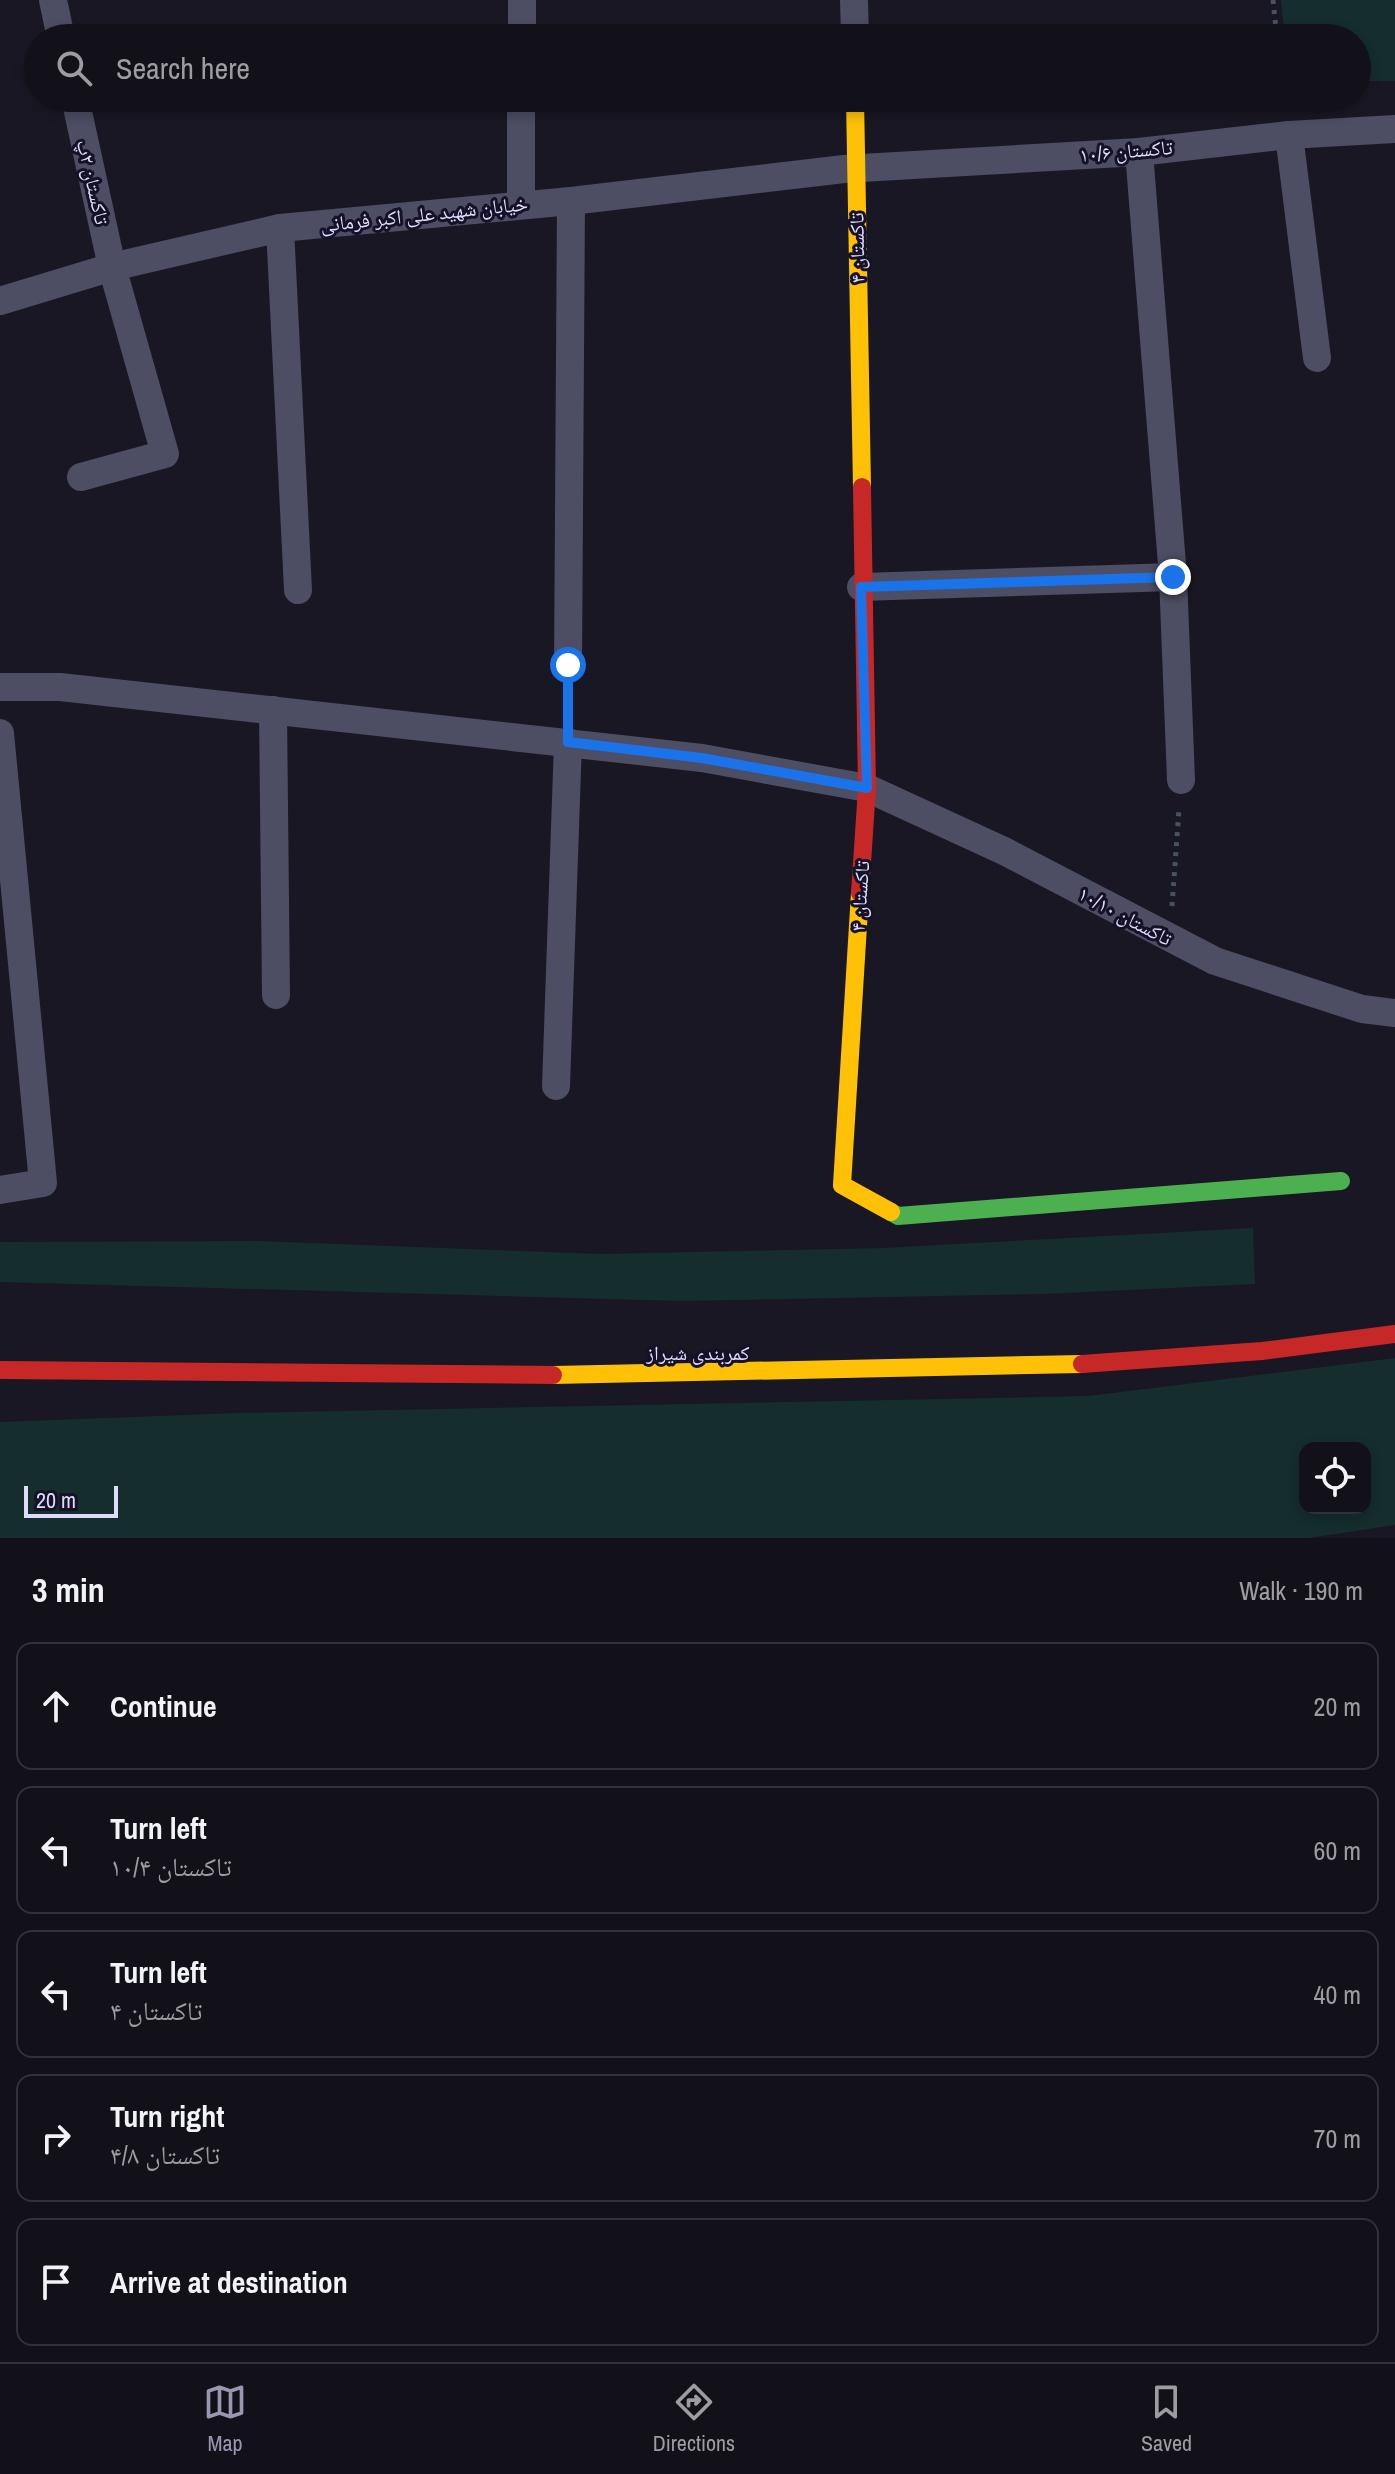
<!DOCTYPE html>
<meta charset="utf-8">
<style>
:root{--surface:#12111a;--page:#1b1a23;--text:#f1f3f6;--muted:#9c9da2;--line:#313139;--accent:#9996b0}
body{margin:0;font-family:"Archivo Narrow","Noto Naskh Arabic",sans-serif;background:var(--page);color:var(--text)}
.controls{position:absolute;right:24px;bottom:24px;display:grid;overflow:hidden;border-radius:16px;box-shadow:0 4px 12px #0003}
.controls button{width:72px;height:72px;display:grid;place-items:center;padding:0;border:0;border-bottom:2px solid var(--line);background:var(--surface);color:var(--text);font:40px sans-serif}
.scale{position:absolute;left:24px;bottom:20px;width:94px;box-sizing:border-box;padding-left:8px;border:4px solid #dedbfc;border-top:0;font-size:22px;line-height:28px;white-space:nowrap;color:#dedbfc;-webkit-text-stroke:6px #151228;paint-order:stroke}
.stop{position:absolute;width:24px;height:24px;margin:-18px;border:6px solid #1a73e8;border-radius:50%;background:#fff}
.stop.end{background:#1a73e8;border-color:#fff;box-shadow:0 2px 8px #0008}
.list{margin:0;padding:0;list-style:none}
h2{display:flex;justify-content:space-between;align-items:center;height:104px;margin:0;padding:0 32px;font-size:34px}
h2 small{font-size:26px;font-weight:400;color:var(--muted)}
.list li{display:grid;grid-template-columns:52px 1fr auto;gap:24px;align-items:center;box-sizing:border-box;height:128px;margin:0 16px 16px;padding:0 16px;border:2px solid var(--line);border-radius:16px}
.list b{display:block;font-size:30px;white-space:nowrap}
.list p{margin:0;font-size:26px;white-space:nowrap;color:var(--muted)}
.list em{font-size:26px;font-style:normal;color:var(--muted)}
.icon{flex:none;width:44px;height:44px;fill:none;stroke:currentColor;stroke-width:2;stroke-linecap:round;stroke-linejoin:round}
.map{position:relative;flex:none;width:1395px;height:1538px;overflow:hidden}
.search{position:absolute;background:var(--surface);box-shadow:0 4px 12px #0003;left:24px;right:24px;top:24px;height:88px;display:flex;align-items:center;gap:20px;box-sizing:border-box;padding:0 28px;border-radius:44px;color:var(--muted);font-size:30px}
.sheet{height:824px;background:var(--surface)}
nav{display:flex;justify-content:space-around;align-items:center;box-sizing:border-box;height:112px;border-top:2px solid var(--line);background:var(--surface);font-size:22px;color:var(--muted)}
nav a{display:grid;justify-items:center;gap:4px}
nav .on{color:var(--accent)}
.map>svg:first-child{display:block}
</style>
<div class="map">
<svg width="1395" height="1538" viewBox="0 0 1395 1538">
<rect width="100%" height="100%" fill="#181723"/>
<g fill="#152d2d" fill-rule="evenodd">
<path d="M1281 0H1395V81H1357V38H1285Z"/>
<path d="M1253 1228 1255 1284 1044 1294 681 1301 0 1282V1242L257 1241 601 1254 883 1248Z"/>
<path d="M1395 1358V1525L1309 1538H0V1422L236 1413 1088 1396ZM1365 1448V1508H1305V1448Z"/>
</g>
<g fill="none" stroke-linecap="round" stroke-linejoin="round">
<g stroke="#47535f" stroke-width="5" stroke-dasharray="4 6" stroke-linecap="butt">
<path d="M1273 0 1277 38"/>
<path d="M568 716V694"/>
<path d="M1172 906 1179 809"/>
</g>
<g stroke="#4d4d63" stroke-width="28">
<path d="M53 0 61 38"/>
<path d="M854 0 855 38"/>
<path d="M522 38V0"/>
<path d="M75 98 112 267 165 454 81 477"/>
<path d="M1289 135 1317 358"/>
<path d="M1139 152 1173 577 1181 780"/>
<path d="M521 203V98"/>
<path d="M280 228 298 590"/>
<path d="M0 301 112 267 280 228 571 201 844 169 1139 152 1289 135 1395 129"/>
<path d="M861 587 1173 577"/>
<path d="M568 665 571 201"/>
<path d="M0 687H60L702 758 867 788 1004 851 1215 961 1362 1009 1395 1013"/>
<path d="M273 710 276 995"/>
<path d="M0 733 43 1183 0 1190"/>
<path d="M556 1086 568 742"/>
</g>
<path stroke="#4caf50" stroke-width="18" d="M891 1212 898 1216 1341 1181"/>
<g stroke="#ffc107" stroke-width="18">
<path d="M855 98 862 487"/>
<path d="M860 893 842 1185 891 1212"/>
<path d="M553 1375 1082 1364"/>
</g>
<g stroke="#c62828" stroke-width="18">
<path d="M860 893 867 788 862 487"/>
<path d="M1082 1364 1262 1351 1395 1334"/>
<path d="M0 1370 553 1375"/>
</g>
</g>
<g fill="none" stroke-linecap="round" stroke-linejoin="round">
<path stroke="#1a73e8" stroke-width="10" d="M568 665V742L702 758 867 788 861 587 1173 577"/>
</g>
<g text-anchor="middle" stroke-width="6" stroke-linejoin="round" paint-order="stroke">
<g font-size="20" fill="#dedbfc" stroke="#151228">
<text transform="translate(1126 151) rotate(-5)" y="7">تاکستان ۱۰/۶</text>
<text transform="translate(93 182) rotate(77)" y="7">تاکستان ۲پ</text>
<text transform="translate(424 214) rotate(-6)" y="7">خیابان شهید علی اکبر فرمانی</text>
<text transform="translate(857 248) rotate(-91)" y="7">تاکستان ۴</text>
<text transform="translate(860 896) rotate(-86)" y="7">تاکستان ۴</text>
<text transform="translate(1125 916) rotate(28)" y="7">تاکستان ۱۰/۱۰</text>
<text x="698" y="1360">کمربندی شیراز</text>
</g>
</g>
</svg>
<div class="controls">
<button><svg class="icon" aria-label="locate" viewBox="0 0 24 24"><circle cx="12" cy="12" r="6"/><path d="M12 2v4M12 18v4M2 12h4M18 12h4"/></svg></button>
</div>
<div class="scale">20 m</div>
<div class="stop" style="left:568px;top:665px"></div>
<div class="stop end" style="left:1173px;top:577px"></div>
<div class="search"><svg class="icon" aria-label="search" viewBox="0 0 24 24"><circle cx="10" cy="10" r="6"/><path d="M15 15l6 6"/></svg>Search here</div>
</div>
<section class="sheet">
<h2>3 min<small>Walk · 190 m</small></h2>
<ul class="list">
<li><svg class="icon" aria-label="ahead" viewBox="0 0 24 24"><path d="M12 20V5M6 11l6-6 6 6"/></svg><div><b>Continue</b></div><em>20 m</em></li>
<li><svg class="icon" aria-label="left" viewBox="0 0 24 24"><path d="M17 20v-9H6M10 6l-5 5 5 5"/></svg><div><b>Turn left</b><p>تاکستان ۱۰/۴</p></div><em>60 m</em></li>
<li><svg class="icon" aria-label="left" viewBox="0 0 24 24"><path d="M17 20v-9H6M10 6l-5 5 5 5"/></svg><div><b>Turn left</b><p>تاکستان ۴</p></div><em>40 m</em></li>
<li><svg class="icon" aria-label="right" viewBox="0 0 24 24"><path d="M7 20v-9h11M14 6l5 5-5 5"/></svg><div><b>Turn right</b><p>تاکستان ۴/۸</p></div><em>70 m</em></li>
<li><svg class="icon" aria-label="arrive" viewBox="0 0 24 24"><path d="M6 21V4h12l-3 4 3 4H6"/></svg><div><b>Arrive at destination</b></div></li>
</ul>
</section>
<nav>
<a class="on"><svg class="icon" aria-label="map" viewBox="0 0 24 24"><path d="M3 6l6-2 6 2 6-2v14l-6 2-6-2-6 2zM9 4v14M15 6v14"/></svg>Map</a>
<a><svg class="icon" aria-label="directions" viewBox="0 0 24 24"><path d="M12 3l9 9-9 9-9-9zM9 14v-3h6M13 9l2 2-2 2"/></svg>Directions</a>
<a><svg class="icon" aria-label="saved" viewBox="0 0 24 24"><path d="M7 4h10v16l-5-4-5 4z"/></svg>Saved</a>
</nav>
